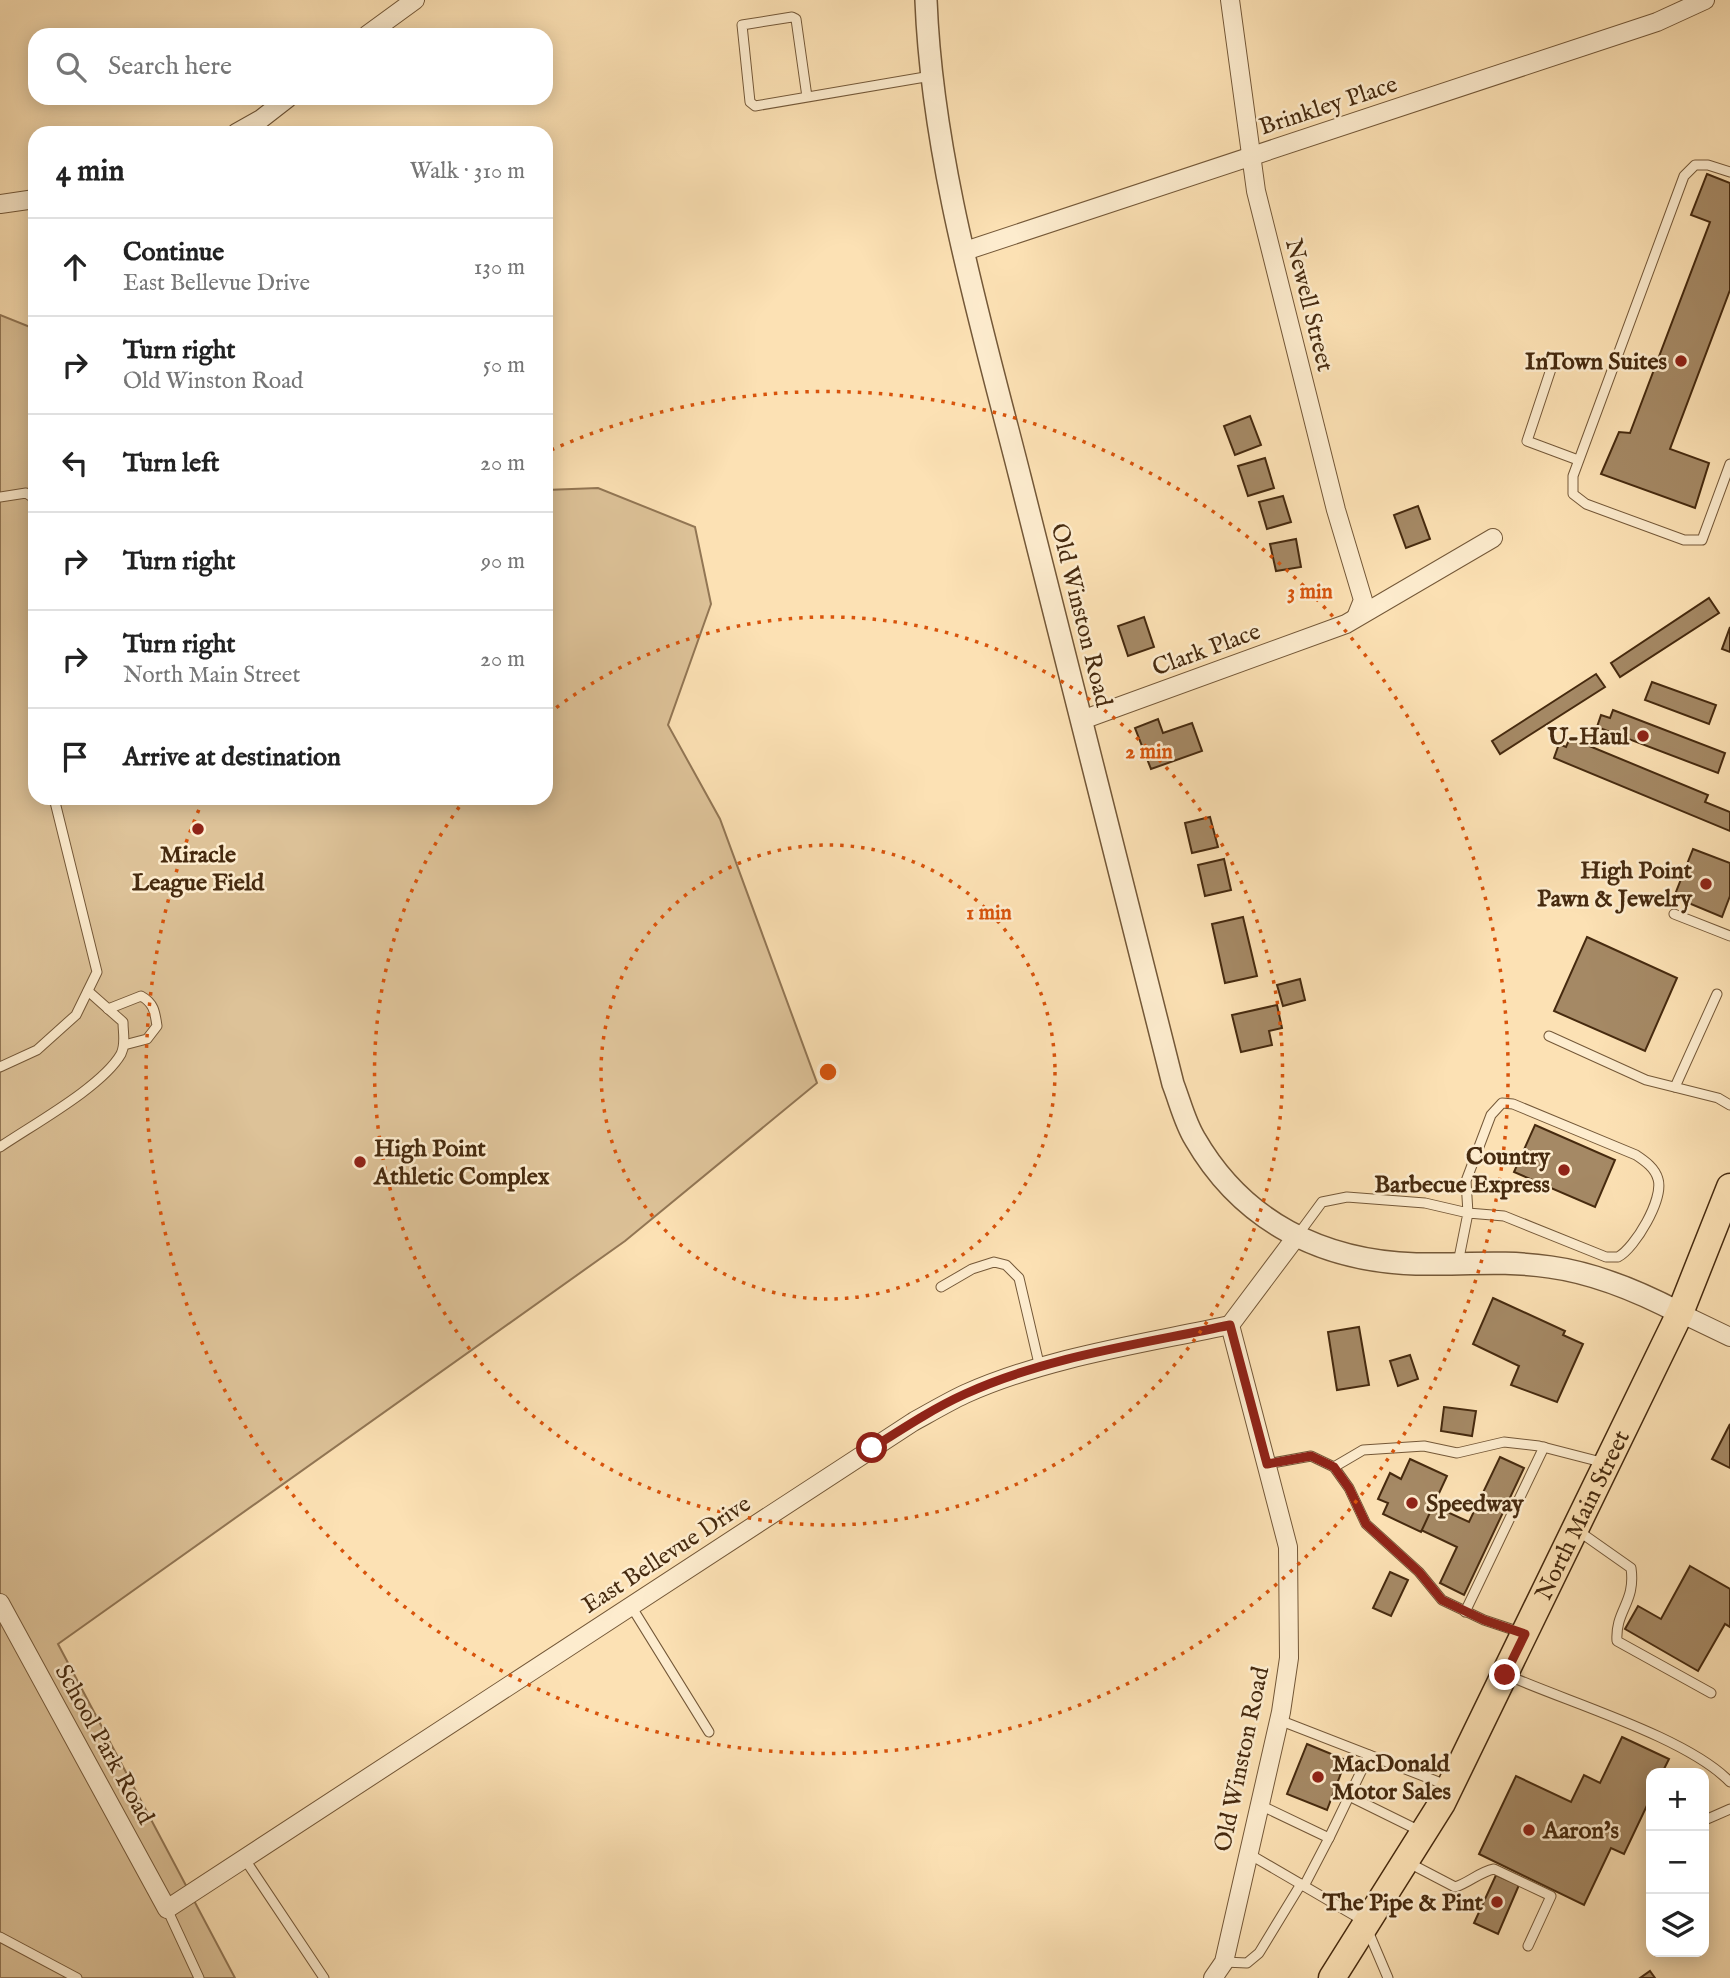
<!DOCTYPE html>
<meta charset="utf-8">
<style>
:root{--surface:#fff;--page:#f2f2f2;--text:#222;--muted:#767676;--line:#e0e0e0}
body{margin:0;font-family:"IM FELL English",serif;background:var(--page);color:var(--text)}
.controls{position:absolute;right:21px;bottom:21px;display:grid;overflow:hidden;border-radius:14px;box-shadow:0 4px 18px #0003}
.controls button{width:63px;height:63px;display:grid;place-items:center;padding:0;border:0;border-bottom:2px solid var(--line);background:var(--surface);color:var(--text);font:35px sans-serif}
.stop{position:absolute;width:21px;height:21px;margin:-16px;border:5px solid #8f2418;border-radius:50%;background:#fff}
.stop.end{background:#8f2418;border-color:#fff;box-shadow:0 2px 7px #0008}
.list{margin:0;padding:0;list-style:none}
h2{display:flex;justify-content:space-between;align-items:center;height:91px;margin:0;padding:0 28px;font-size:30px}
h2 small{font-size:23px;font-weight:400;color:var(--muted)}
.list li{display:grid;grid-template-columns:46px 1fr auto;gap:21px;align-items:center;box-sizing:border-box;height:98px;padding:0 28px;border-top:2px solid var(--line)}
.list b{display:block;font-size:26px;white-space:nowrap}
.list p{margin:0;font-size:23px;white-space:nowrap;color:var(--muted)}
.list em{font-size:23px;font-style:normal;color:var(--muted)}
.icon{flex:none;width:38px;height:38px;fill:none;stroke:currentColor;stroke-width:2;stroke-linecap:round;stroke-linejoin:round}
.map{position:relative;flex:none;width:1730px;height:1978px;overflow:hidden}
.search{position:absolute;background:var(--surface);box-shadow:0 4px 18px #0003;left:28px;top:28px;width:525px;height:77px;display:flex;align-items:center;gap:18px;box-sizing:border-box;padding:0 24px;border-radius:21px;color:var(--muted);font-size:26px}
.panel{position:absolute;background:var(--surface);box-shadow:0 4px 18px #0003;left:28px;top:126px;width:525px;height:679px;border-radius:21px}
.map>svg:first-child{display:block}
</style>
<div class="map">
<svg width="1730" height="1978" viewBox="0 0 1730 1978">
<rect width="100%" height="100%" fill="#fce1b4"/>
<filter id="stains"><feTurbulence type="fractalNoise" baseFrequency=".00286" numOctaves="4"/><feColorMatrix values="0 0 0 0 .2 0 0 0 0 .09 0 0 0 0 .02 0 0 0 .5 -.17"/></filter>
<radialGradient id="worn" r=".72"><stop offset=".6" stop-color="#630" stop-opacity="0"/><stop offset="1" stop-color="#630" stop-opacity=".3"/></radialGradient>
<path fill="#ddc298" stroke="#927654" stroke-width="2" d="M0 315 35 329V798H546V490L598 488 695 527 711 604 668 725 720 819 817 1083 625 1241 58 1644 235 1978H0Z"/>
<g fill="#a58965" stroke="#462a0f" stroke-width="2">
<path d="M1707 174 1730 183V290L1670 449 1709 463 1695 508 1601 474 1619 432 1630 433 1710 222 1691 215Z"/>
<path d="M1250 416 1261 445 1235 455 1224 426Z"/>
<path d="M1265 458 1274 488 1248 496 1238 466Z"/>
<path d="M1283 496 1291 522 1267 529 1259 502Z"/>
<path d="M1418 506 1430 539 1406 548 1394 515Z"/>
<path d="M1296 539 1301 567 1276 571 1270 544Z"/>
<path d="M1709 598 1719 613 1620 677 1611 663Z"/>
<path d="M1144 617 1154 647 1128 656 1118 626Z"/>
<path d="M1730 627V652L1722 649Z"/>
<path d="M1596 674 1605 687 1500 754 1492 741Z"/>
<path d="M1652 682 1716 705 1709 724 1645 700Z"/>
<path d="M1613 710 1725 753 1718 773 1597 727 1601 715 1610 718Z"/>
<path d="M1158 719 1163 733 1192 723 1202 751 1151 769 1135 728Z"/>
<path d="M1570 738 1708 795 1705 802 1730 812V831L1554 758 1559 744 1566 747Z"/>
<path d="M1210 817 1218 847 1192 853 1185 823Z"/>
<path d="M1693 849 1730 863V896L1722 917 1674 897Z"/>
<path d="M1224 859 1231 890 1205 896 1198 865Z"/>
<path d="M1243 917 1257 976 1225 983 1212 924Z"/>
<path d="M1587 937 1677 978 1645 1051 1554 1011Z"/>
<path d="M1300 979 1305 1000 1283 1006 1277 985Z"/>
<path d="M1277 1005 1282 1028 1269 1031 1272 1045 1241 1052 1232 1015Z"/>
<path d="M1535 1125 1615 1160 1595 1207 1514 1172Z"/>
<path d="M1493 1298 1565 1331 1563 1335 1583 1344 1557 1402 1511 1385 1519 1366 1473 1344Z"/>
<path d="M1359 1327 1369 1385 1337 1390 1328 1332Z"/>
<path d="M1410 1355 1418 1379 1398 1386 1390 1361Z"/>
<path d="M1444 1407 1476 1411 1472 1436 1441 1431Z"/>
<path d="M1730 1424V1468L1712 1459Z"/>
<path d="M1500 1457 1524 1468 1464 1595 1440 1583 1457 1547 1421 1530 1432 1505 1469 1522Z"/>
<path d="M1410 1459 1447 1476 1421 1532 1383 1514 1388 1503 1378 1499 1390 1473 1401 1479Z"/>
<path d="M1690 1566 1730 1589V1627L1725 1624 1698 1671 1625 1629 1638 1606 1661 1619Z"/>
<path d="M1390 1572 1408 1580 1391 1616 1373 1608Z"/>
<path d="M1622 1737 1669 1759 1662 1773H1651V1797L1624 1854 1611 1848 1584 1905 1479 1854 1516 1776 1571 1802 1584 1775 1600 1783Z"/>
<path d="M1307 1744 1346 1760 1327 1810 1287 1794Z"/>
<path d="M1496 1875 1519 1885 1498 1934 1474 1923Z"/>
<path d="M1650 1971 1655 1978H1640Z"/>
</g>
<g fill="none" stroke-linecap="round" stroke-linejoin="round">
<g stroke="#745838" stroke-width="11">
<g id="service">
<path d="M807 97 796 19 792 17 742 25 750 102 755 106 931 76"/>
<path d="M1730 172 1708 165H1695L1684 176 1573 476V494L1586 504 1684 540H1702L1730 464"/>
<path d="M1554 360 1527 441 1578 460"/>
<path d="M0 497 26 493 35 499"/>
<path d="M1674 914 1730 936"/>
<path d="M108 1009 141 996C154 1003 155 1012 157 1026L147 1039 124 1045"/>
<path d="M1549 1036 1646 1080 1718 1098 1730 1105"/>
<path d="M0 1067 37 1050 76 1015 97 972 54 798"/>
<path d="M1675 1087 1717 994"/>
<path d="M0 1147C32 1125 102 1087 121 1054 126 1044 123 1033 123 1022L88 991"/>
<path d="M1297 1236 1322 1202 1347 1197 1425 1203 1468 1213 1504 1216 1606 1257H1618C1635 1248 1664 1199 1658 1179 1655 1168 1645 1161 1636 1155L1513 1104 1502 1103 1491 1115 1466 1181 1468 1213 1458 1263"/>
<path d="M941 1287 972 1269 994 1262 1006 1265 1019 1278 1040 1368"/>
<path d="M1267 1464 1311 1456 1334 1467 1349 1488 1366 1524 1419 1572 1442 1600 1484 1620 1523 1633"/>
<path d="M1334 1467 1363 1450 1424 1446 1457 1453 1504 1442 1539 1446 1605 1463"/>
<path d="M1577 1530 1631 1568C1636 1603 1615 1610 1617 1641L1711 1693"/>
<path d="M631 1606 709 1732"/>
<path d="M1465 1612 1544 1447"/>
<path d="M1507 1675C1567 1702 1687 1737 1730 1782"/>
<path d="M1279 1720 1449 1786"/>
<path d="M1349 1796 1420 1831"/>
<path d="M1260 1805 1329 1838 1304 1886"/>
<path d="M1705 1820 1730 1809"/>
<path d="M1329 1838 1369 1755"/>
<path d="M1249 1854 1364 1921"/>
<path d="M244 1858 324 1978"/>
<path d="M1409 1863 1455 1887C1469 1883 1479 1872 1494 1869L1551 1896 1528 1946"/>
<path d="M167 1909 199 1978"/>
<path d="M1368 1931 1388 1978"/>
<path d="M0 1937 77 1978"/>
<path d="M1224 1962 1247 1963 1259 1953 1301 1884"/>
</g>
</g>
<g stroke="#745838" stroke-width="20">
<g id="minor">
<path d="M1230 0 1256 191 1336 510 1363 600 1357 615"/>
<path d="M367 35 415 0"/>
<path d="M236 133 261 119 288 98"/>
<path d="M0 204 35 199"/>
<path d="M965 251 1657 22 1705 0"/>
<path d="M1082 720 1346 624 1493 538"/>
<path d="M1680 1313 1730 1337"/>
<path d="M0 1603 167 1909 913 1422C931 1412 948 1402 965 1394 1048 1357 1142 1344 1230 1325"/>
<path d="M1213 1978 1224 1962 1281 1712 1289 1658 1288 1547 1230 1325 1296 1237"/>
</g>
</g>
<g stroke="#745838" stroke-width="24">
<path id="tertiary" d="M926 0C932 159 981 323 1020 477 1071 679 1122 882 1173 1084 1180 1102 1185 1123 1195 1139 1243 1222 1322 1261 1416 1264 1461 1265 1505 1260 1550 1267 1595 1273 1640 1292 1680 1313"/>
</g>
<g stroke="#462a0f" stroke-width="29">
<g id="primary">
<path id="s1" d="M1332 1978 1442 1803 1680 1313 1730 1187"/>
</g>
</g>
<use href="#service" stroke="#fdecce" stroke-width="9"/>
<use href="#minor" stroke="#fdecce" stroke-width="18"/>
<use href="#tertiary" stroke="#fdecce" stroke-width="21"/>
<use href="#primary" stroke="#fce1b4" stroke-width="26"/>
</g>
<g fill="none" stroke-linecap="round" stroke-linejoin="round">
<path stroke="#8f2418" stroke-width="9" d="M872 1448C902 1429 932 1409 965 1394 1048 1356 1142 1344 1230 1325L1267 1464 1311 1456 1334 1467 1349 1488 1366 1524 1419 1572 1442 1600 1484 1620 1525 1634 1505 1675"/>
</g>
<g fill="none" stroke="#d8540c" stroke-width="3.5" stroke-dasharray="3.5 7">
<circle cx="828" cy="1072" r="227"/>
<path d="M548 714A454 454 0 1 1 465 799"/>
<path d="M551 450A681 681 0 1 1 203 800"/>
</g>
<g fill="#8f2418" stroke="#fdecce" stroke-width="2.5">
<circle cx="1681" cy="361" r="7"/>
<circle cx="1643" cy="736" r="7"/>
<circle cx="198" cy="829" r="7"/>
<circle cx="1706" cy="884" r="7"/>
<circle cx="360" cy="1162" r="7"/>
<circle cx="1564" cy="1170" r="7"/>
<circle cx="1412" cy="1503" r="7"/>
<circle cx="1318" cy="1777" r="7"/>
<circle cx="1529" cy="1830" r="7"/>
<circle cx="1497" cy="1902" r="7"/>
</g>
<g text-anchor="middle" stroke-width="5" stroke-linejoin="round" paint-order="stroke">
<g font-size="24" fill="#462a0f" stroke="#fdecce">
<text transform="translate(1328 105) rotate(-18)" y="8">Brinkley Place</text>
<text transform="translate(1310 305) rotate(76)" y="8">Newell Street</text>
<text transform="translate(1082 615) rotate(76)" y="8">Old Winston Road</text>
<text transform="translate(1206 649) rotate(-20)" y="8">Clark Place</text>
<text dy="8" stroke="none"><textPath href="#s1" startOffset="527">North Main Street</textPath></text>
<text transform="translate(666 1554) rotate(-33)" y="8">East Bellevue Drive</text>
<text transform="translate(105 1744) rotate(61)" y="8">School Park Road</text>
<text transform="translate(1241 1759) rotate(-78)" y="8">Old Winston Road</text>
</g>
<g font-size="24" font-weight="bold" fill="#462a0f" stroke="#fdecce" text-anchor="end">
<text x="1667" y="369">InTown Suites</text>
<text x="1629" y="744">U-Haul</text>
<text x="198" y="862" text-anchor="middle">Miracle<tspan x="198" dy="28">League Field</tspan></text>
<text x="1692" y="878">High Point<tspan x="1692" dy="28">Pawn &amp; Jewelry</tspan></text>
<text x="374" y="1156" text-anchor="start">High Point<tspan x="374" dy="28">Athletic Complex</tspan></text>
<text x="1550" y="1164">Country<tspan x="1550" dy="28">Barbecue Express</tspan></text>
<text x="1426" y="1511" text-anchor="start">Speedway</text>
<text x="1332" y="1771" text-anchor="start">MacDonald<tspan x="1332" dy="28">Motor Sales</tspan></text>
<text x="1543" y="1838" text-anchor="start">Aaron's</text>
<text x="1483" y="1910">The Pipe &amp; Pint</text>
</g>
</g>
<circle cx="828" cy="1072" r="10" fill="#d8540c" stroke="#fdecce" stroke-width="3.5"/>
<g font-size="21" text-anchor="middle" font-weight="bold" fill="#d8540c" stroke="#fdecce" stroke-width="5" stroke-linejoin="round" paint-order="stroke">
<text x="1310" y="598">3 min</text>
<text x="1149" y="758">2 min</text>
<text x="989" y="919">1 min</text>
</g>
<rect width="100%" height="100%" filter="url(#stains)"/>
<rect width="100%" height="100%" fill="url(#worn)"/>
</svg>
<div class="controls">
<button>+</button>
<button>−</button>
<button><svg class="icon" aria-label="layers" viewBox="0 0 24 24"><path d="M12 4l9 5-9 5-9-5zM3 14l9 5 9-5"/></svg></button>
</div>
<div class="stop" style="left:872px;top:1448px"></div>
<div class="stop end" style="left:1505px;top:1675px"></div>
<div class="search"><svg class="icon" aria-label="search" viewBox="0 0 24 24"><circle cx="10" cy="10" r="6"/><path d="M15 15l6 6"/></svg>Search here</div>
<section class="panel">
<h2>4 min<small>Walk · 310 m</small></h2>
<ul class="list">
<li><svg class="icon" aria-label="ahead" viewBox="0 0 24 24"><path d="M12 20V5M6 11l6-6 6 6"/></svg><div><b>Continue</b><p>East Bellevue Drive</p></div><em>130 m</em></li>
<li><svg class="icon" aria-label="right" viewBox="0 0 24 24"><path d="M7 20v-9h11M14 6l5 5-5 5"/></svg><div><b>Turn right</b><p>Old Winston Road</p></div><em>50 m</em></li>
<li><svg class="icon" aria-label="left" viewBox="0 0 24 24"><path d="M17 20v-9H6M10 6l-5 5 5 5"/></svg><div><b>Turn left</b></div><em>20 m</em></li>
<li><svg class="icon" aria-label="right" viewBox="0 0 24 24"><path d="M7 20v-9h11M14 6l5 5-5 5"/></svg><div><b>Turn right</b></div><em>90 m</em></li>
<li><svg class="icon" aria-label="right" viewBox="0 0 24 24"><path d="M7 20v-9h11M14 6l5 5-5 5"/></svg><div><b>Turn right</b><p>North Main Street</p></div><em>20 m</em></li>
<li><svg class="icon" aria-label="arrive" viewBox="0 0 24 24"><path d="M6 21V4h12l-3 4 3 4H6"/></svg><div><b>Arrive at destination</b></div></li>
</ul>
</section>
</div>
